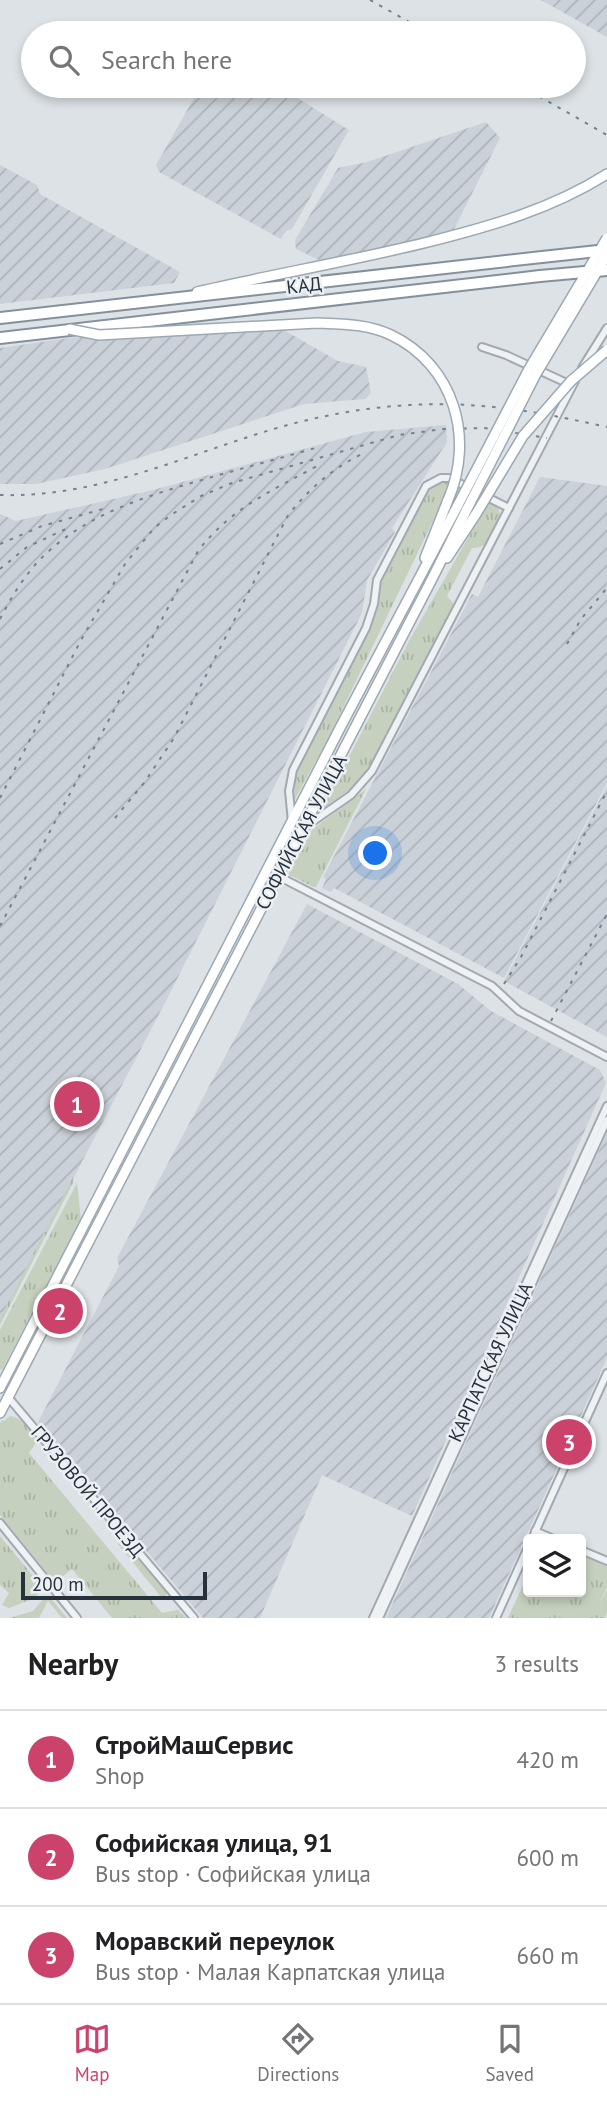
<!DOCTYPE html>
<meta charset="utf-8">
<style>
:root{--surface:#fff;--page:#f2f2f2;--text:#202124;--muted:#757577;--line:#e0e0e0;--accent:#cb426a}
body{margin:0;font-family:"PT Sans",sans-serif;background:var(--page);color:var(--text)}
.controls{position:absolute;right:21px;bottom:21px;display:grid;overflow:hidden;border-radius:7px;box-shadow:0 4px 10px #0003}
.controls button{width:63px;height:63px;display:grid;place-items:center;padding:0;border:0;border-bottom:2px solid var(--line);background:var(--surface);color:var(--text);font:35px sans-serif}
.scale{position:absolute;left:21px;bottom:18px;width:186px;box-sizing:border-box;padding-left:7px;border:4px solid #26313c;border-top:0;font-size:19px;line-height:24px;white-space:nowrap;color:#26313c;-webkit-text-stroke:5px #ecf0f4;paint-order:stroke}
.you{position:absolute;left:376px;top:854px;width:24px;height:24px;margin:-18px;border:5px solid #fff;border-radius:50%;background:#1a73e8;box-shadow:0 0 0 10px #1a73e833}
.badge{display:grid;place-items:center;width:46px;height:46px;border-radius:50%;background:var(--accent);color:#fff;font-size:23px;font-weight:700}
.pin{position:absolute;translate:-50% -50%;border:4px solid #fff;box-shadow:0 2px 7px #0006}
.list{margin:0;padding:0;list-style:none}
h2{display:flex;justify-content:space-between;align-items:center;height:91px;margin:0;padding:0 28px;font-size:30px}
h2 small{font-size:23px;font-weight:400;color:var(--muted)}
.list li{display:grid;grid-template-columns:46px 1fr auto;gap:21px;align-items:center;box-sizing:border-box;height:98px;padding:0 28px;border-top:2px solid var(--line)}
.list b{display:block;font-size:26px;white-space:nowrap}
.list p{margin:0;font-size:23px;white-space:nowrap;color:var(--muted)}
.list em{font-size:23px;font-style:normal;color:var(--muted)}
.icon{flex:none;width:38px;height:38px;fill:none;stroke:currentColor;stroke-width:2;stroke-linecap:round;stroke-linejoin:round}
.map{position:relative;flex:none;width:607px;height:1618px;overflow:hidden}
.search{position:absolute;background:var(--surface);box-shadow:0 4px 10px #0003;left:21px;right:21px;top:21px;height:77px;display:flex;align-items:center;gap:18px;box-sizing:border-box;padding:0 24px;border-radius:38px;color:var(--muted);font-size:26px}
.sheet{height:385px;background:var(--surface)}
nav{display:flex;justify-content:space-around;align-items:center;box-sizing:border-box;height:98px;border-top:2px solid var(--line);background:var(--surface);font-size:19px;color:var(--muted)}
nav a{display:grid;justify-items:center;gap:4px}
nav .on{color:var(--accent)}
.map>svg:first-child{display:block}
</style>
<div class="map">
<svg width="607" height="1618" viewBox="0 0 607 1618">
<defs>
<pattern id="industrial-furrows" width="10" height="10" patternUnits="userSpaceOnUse" patternTransform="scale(1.75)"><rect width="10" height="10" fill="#cbd1d8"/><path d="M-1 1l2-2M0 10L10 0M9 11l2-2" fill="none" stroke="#aeb4ba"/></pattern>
<pattern id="grass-tufts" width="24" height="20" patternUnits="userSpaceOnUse" patternTransform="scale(1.75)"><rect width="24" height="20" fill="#c5d0be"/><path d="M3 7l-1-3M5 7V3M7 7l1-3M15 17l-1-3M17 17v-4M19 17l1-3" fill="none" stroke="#a9b3a4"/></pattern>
</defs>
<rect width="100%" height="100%" fill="#dce2e6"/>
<g fill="url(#industrial-furrows)">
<path d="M541 0H607V37Z"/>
<path d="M201 86H278L349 130 292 229 286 231 281 239 159 172 156 165Z"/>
<path d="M486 122 500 138 451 235 323 262 296 249 295 240 338 168 367 162Z"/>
<path d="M0 165 37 185 40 194 180 272 174 283 0 304Z"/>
<path d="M275 325 338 361 366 367 371 393 365 399 304 404 105 469 36 484H0V348L69 338Z"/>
<path d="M446 425 447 442 392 528 395 532 367 580 362 613 169 995 0 1319V514L16 521 153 490 366 432Z"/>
<path d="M540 477 607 486V783L504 978 334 888 331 892 322 888 326 879 323 877 472 594 478 597Z"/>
<path d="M607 786V1037L504 981Z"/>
<path d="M307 904 458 984 491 1011 600 1070 606 1083 412 1516 322 1475 260 1618H203L38 1422 119 1266 117 1258Z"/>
<path d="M607 1133V1358L489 1618H386Z"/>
</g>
<g fill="url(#grass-tufts)">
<path d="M440 482H449L498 508 501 516C494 530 490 549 472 548L447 596 453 603 454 608 367 772 352 788 322 809 409 641 481 515 445 496 330 735 294 801 295 776 370 629 376 612 383 575 429 489Z"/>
<path d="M366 789 316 887H313L292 876 289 877V872L312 830Z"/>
<path d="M74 1175 73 1183 0 1325V1318Z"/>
<path d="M77 1183 81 1219 2 1370 0 1369V1330Z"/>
<path d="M10 1416C22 1418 34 1430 36 1443L29 1453 162 1613 178 1610 187 1618H112L72 1569 57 1581 53 1580 0 1515V1424L2 1420 4 1421Z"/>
<path d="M0 1536 42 1587 35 1598 9 1608 2 1605 9 1593 0 1585Z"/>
<path d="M122 1540 167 1593 165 1598 161 1597 118 1544Z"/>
<path d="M581 1554 607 1565V1587L599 1605 607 1590V1612L605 1618H508L528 1574V1592H581Z"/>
<path d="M49 1596 67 1618H62L48 1601 39 1618H9L33 1611 45 1597Z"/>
</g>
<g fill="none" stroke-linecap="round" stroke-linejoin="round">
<g stroke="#a2a9b0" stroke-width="10">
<g id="minor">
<path d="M482 347 506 355 571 385"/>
<path d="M582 368 607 328"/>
<path d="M292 822 289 791 293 770 366 628 374 604 377 580 426 486 441 478H449L509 508"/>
<path d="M305 827 351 795 372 771 575 381"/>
<path d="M278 876 492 986 519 1011 607 1057"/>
<path d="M8 1397 194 1618"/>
<path d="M0 1523 77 1618"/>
<path d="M535 1531 554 1539"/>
<path d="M532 1539 607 1373"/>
<path d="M581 1550 607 1561"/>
<path d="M373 1618 607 1106"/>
<path d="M379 1618 607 1120"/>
<path d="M496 1618 528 1547"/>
</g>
</g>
<g stroke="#9ca8b2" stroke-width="12">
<g id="primary">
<path d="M197 292C274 274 351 261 428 242 491 226 552 209 607 174"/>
<path d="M425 558 448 500"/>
<path d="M447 558 476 514"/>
<path d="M0 1388 341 726 458 505"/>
<path d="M0 1413 432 579 467 509"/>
</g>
</g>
<g stroke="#84919d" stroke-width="14">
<g id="motorway">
<path d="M0 318 542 257"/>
<path d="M0 338 540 276"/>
</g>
</g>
<use href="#minor" stroke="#eff2f5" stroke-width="6"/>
<use href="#primary" stroke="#fff" stroke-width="9"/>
<use href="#motorway" stroke="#fff" stroke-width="10"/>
<g stroke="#76838f" stroke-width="2" stroke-dasharray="3.5 7" stroke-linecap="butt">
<path d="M370 0 429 33"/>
<path d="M521 86 607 135"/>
<path d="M0 495C98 498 185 455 277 428 343 409 413 400 482 406 524 409 566 418 607 427"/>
<path d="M0 544 42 526 103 509"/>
<path d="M0 569 27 547 68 528"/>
<path d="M0 619C13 594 28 569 50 550 94 511 151 495 205 479 243 468 281 458 319 447"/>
<path d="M567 644 581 619 607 588"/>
<path d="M0 798 81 640 125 564 154 528 171 515 201 496 232 483 399 435 443 429 484 428 547 438"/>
<path d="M115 818 144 783 174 738 287 517C308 489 334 467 366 452"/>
<path d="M0 926 198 551C232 507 273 490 321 464"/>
<path d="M504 984 521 957 607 791"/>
<path d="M551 1021 607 914"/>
</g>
<g stroke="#9ca8b2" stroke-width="12" stroke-linecap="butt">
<g id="primary-bridge">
<path d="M69 329 99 335 317 323C343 324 368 324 391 335 454 365 475 438 448 500"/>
<path d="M458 505 529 369 607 238"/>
<path d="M467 509 536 374 607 255"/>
<path d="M476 514 523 436 571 381 607 350"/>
</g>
</g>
<g stroke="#84919d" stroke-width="14" stroke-linecap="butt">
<g id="motorway-bridge">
<path d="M542 257 607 250"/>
<path d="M540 276 607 270"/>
</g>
</g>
<use href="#primary-bridge" stroke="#fff" stroke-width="9"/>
<use href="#motorway-bridge" stroke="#fff" stroke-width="10"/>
</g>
<g text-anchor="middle" stroke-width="5" stroke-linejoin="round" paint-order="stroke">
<g font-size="19" fill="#26313c" stroke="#ecf0f4">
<text transform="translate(304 285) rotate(-7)" y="7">КАД</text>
<text transform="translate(301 832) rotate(-62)" y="7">СОФИЙСКАЯ УЛИЦА</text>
<text transform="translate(490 1362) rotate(-65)" y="7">КАРПАТСКАЯ УЛИЦА</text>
<text transform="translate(88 1491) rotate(50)" y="7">ГРУЗОВОЙ ПРОЕЗД</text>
</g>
</g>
</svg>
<div class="controls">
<button><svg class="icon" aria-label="layers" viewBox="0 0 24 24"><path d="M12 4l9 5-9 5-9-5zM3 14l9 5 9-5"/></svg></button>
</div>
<div class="scale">200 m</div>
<div class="you"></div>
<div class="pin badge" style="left:77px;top:1104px">1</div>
<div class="pin badge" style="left:60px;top:1311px">2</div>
<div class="pin badge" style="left:569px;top:1442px">3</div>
<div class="search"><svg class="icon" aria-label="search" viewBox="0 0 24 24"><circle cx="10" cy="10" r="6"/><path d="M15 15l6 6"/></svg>Search here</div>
</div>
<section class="sheet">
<h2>Nearby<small>3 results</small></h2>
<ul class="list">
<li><span class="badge">1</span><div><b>СтройМашСервис</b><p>Shop</p></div><em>420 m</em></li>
<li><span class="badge">2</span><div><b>Софийская улица, 91</b><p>Bus stop · Софийская улица</p></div><em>600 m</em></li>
<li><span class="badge">3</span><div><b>Моравский переулок</b><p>Bus stop · Малая Карпатская улица</p></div><em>660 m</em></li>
</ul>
</section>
<nav>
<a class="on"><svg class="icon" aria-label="map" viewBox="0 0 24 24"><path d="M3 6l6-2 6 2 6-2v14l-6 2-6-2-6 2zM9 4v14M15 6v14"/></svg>Map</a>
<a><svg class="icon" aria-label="directions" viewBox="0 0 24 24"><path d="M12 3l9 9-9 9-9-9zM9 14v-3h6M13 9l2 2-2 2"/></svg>Directions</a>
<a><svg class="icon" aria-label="saved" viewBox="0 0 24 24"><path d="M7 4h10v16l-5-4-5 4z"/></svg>Saved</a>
</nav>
